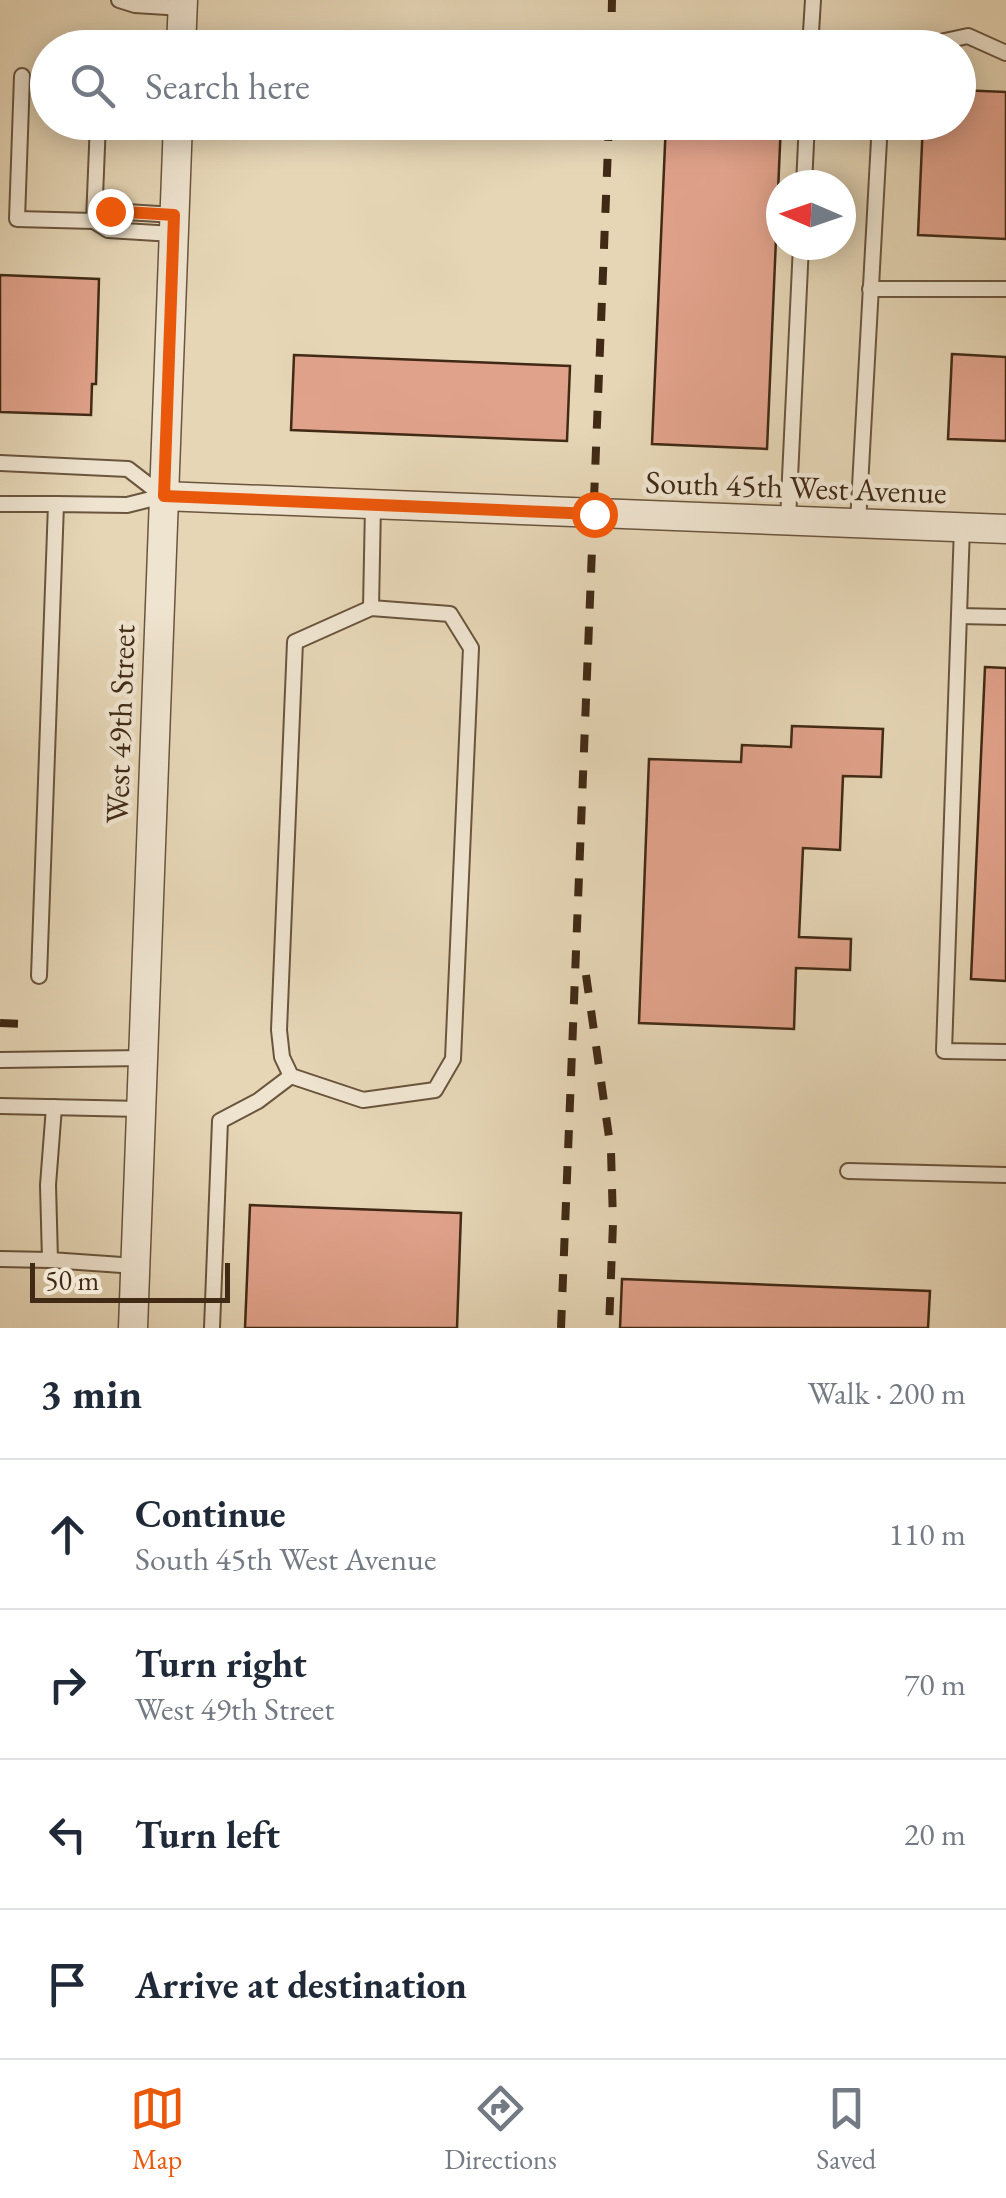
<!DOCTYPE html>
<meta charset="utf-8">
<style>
:root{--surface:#fff;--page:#f2f2f3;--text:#1f2937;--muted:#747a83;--line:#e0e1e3;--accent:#ea580c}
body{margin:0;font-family:"EB Garamond",serif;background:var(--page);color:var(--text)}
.compass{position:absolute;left:766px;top:170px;width:90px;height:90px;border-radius:50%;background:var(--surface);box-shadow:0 5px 25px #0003;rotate:272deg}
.scale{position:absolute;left:30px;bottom:25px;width:200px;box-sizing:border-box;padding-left:10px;border:5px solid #412a15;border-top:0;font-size:28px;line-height:35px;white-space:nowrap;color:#412a15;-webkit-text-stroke:8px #efe4d0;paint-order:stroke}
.stop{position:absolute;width:30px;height:30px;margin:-22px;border:8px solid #ea580c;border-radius:50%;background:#fff}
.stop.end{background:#ea580c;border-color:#fff;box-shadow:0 2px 10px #0008}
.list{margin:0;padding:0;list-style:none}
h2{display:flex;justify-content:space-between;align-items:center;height:130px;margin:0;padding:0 40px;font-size:42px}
h2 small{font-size:32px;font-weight:400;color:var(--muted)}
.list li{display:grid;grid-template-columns:65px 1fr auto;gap:30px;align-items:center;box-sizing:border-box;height:150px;padding:0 40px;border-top:2px solid var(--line)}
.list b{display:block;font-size:38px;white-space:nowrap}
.list p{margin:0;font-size:32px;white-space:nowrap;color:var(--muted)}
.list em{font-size:32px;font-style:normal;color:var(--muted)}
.icon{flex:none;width:55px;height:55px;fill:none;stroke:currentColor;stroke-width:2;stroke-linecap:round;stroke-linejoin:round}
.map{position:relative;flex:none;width:1006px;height:1328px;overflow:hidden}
.search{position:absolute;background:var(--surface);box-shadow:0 5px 25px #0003;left:30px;right:30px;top:30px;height:110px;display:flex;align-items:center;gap:25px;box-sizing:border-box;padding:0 35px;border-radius:55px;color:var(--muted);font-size:38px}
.sheet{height:730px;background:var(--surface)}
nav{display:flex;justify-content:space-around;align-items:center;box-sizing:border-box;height:140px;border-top:2px solid var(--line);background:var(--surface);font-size:28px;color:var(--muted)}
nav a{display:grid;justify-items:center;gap:5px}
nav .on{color:var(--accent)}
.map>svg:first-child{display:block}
</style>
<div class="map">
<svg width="1006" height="1328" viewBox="0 0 1006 1328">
<rect width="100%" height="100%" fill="#e6d6b6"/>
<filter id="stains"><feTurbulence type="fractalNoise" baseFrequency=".002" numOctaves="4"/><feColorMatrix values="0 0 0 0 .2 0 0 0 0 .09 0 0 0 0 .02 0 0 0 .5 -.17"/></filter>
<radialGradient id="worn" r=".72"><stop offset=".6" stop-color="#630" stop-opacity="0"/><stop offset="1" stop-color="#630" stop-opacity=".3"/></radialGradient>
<g fill="#e1a28b" stroke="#412a15" stroke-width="2.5">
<path d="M669 37 784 41V48H669Z"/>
<path d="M958 90 1006 92V239L918 235 923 122H958Z"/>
<path d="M666 122H781L767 449 652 444Z"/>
<path d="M0 275 99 279 96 384H92L91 415 0 412Z"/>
<path d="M952 354 1006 357V441L948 439Z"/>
<path d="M294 355 570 366 567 441 291 430Z"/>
<path d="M985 667 1006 668V981L971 979Z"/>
<path d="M792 726 883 729 881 777 843 776 840 850 803 848 799 937 851 939 850 970 796 968 794 1029 639 1023 649 759 741 762 742 745 791 747Z"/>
<path d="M250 1205 461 1213 457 1328H245Z"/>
<path d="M622 1279 930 1291 928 1328H620Z"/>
</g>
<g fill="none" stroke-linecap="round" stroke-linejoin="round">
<g stroke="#6a553d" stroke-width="18">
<g id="lane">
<path d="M119 0 135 5 183 8"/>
<path d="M810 48 813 0"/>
<path d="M912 48 968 36 1006 53"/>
<path d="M22 76 17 219 94 221 108 230 173 234"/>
<path d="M804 185 807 122"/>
<path d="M94 221 98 122"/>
<path d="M94 221 110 211 175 215"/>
<path d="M870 289H1006"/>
<path d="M0 463 128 469 163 496"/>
<path d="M0 504H56"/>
<path d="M788 520 801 245"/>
<path d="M858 523 880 122"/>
<path d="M962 527 944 1051 1006 1052"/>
<path d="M371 608 450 614 471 648 453 1059 435 1090 363 1100 291 1076 282 1057 279 1030 295 642Z"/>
<path d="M371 608 373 505"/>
<path d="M959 616 1006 617"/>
<path d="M39 976 56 504 127 505 163 496"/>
<path d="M0 1060 143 1058"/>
<path d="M0 1106 141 1109"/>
<path d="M54 1107 48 1185 50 1260 136 1266"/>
<path d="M848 1171 1006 1175"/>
<path d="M0 1259 50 1260"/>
<path d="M212 1328 220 1121 258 1101 291 1076"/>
</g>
</g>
<g stroke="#6a553d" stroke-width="31">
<g id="street">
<path d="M181 48 183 0"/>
<path d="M163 496 1006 529"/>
<path d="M133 1328 178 122"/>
</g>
</g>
<use href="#lane" stroke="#efe4d0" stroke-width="14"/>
<use href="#street" stroke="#efe4d0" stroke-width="28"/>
<g stroke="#412a15" stroke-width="8" stroke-dasharray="18 18" stroke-linecap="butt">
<path d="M611 48 612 0"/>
<path d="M586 975 611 1151 613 1223 609 1328"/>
<path d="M0 1023 26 1024"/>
<path d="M561 1328 609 122"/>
</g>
</g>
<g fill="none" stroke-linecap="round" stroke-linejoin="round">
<path stroke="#ea580c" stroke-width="12" d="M110 211 174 215 164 496 594 514"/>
</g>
<g text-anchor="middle" stroke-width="9" stroke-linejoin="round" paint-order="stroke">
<g font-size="32" fill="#412a15" stroke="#efe4d0">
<text transform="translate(796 487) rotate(2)" y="11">South 45th West Avenue</text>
<text transform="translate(120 724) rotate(-88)" y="11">West 49th Street</text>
</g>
</g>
<rect width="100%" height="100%" filter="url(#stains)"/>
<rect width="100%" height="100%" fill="url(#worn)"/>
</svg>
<svg class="compass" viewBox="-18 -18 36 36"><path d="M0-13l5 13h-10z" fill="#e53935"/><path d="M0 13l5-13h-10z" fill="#747a83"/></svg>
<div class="scale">50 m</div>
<div class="stop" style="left:594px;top:514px"></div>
<div class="stop end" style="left:110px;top:211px"></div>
<div class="search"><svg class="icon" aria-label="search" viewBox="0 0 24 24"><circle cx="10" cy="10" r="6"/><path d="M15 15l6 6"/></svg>Search here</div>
</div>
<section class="sheet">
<h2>3 min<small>Walk · 200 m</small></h2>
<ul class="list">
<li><svg class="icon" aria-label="ahead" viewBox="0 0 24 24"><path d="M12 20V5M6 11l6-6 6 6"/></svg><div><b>Continue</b><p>South 45th West Avenue</p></div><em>110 m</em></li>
<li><svg class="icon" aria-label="right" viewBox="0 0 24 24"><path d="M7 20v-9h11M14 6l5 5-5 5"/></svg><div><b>Turn right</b><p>West 49th Street</p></div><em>70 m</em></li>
<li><svg class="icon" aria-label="left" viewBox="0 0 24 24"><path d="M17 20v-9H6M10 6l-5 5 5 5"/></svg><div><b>Turn left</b></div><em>20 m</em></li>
<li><svg class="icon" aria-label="arrive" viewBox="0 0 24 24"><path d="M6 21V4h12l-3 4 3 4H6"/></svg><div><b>Arrive at destination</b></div></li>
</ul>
</section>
<nav>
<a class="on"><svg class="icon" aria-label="map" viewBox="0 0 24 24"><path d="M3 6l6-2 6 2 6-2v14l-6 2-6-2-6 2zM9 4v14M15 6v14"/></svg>Map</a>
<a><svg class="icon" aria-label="directions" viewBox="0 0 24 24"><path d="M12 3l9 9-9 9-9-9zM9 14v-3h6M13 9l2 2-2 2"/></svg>Directions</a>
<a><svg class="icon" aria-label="saved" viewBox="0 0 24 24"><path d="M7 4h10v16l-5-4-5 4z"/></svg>Saved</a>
</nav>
